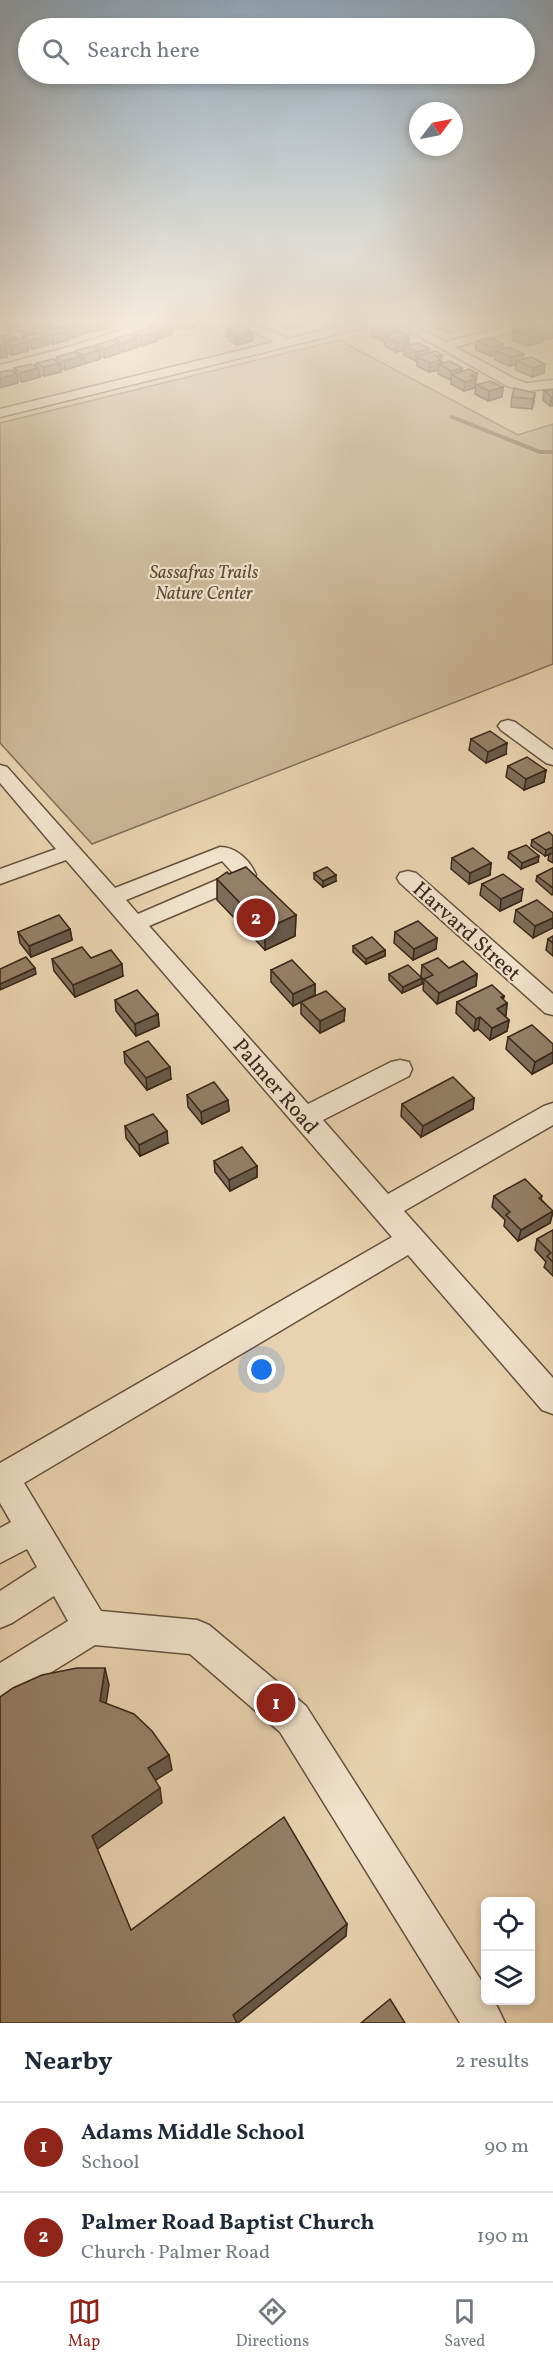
<!DOCTYPE html>
<meta charset="utf-8">
<style>
:root{--surface:#fff;--page:#f2f2f3;--text:#1f2937;--muted:#747a83;--line:#e0e1e3;--accent:#8f2418}
body{margin:0;font-family:Vollkorn,serif;background:var(--page);color:var(--text)}
.controls{position:absolute;right:18px;bottom:18px;display:grid;overflow:hidden;border-radius:9px;box-shadow:0 3px 9px #0003}
.controls button{width:54px;height:54px;display:grid;place-items:center;padding:0;border:0;border-bottom:2px solid var(--line);background:var(--surface);color:var(--text);font:30px sans-serif}
.compass{position:absolute;left:409px;top:102px;width:54px;height:54px;border-radius:50%;background:var(--surface);box-shadow:0 3px 9px #0003;rotate:58deg}
.you{position:absolute;left:262px;top:1370px;width:21px;height:21px;margin:-15px;border:4px solid #fff;border-radius:50%;background:#1a73e8;box-shadow:0 0 0 9px #1a73e833}
.badge{display:grid;place-items:center;width:39px;height:39px;border-radius:50%;background:var(--accent);color:#fff;font-size:20px;font-weight:700}
.pin{position:absolute;translate:-50% -50%;border:3px solid #fff;box-shadow:0 2px 6px #0006}
.list{margin:0;padding:0;list-style:none}
h2{display:flex;justify-content:space-between;align-items:center;height:78px;margin:0;padding:0 24px;font-size:26px}
h2 small{font-size:20px;font-weight:400;color:var(--muted)}
.list li{display:grid;grid-template-columns:39px 1fr auto;gap:18px;align-items:center;box-sizing:border-box;height:90px;padding:0 24px;border-top:2px solid var(--line)}
.list b{display:block;font-size:22px;white-space:nowrap}
.list p{margin:0;font-size:20px;white-space:nowrap;color:var(--muted)}
.list em{font-size:20px;font-style:normal;color:var(--muted)}
.icon{flex:none;width:33px;height:33px;fill:none;stroke:currentColor;stroke-width:2;stroke-linecap:round;stroke-linejoin:round}
.map{position:relative;flex:none;width:553px;height:2023px;overflow:hidden}
.search{position:absolute;background:var(--surface);box-shadow:0 3px 9px #0003;left:18px;right:18px;top:18px;height:66px;display:flex;align-items:center;gap:15px;box-sizing:border-box;padding:0 21px;border-radius:33px;color:var(--muted);font-size:22px}
.sheet{height:258px;background:var(--surface)}
nav{display:flex;justify-content:space-around;align-items:center;box-sizing:border-box;height:84px;border-top:2px solid var(--line);background:var(--surface);font-size:16px;color:var(--muted)}
nav a{display:grid;justify-items:center;gap:3px}
nav .on{color:var(--accent)}
.map>svg:first-child{display:block}
</style>
<div class="map">
<svg width="553" height="2023" viewBox="0 0 553 2023">
<rect width="100%" height="100%" fill="#e9d2af"/>
<filter id="stains"><feTurbulence type="fractalNoise" baseFrequency=".00333" numOctaves="4"/><feColorMatrix values="0 0 0 0 .2 0 0 0 0 .09 0 0 0 0 .02 0 0 0 .5 -.17"/></filter>
<radialGradient id="worn" r=".72"><stop offset=".6" stop-color="#630" stop-opacity="0"/><stop offset="1" stop-color="#630" stop-opacity=".3"/></radialGradient>
<path fill="#cbb596" stroke="#826e58" stroke-width="1.5" d="M339 340 518 435 553 424V664L92 844 0 743V423Z"/>
<g fill="none" stroke-linecap="round" stroke-linejoin="round">
<path stroke="#806a54" stroke-width="4" d="M452 417 540 452H553"/>
<g stroke="#66513e" stroke-width="3">
<g id="minor">
<path d="M139 324H156L154 327 80 352 0 373V365L72 346Z"/>
<path d="M238 324H254L288 339 349 324H369L367 327 0 417V409L274 342Z"/>
<path d="M398 324H413L445 342 515 324H534L532 327 455 347 517 380 527 383 553 380V388L527 391 507 386Z"/>
<path d="M508 720 515 722 553 750V765L546 763 501 730 498 726 501 722Z"/>
<path d="M0 765 7 767 115 888 220 847C236 847 250 860 256 875L248 884 149 926 308 1104 391 1062 400 1060 409 1062 412 1069 409 1076 323 1120 388 1194 544 1106 553 1103V1125L404 1211 553 1378V1414L542 1410 408 1255 24 1483 101 1611 197 1620 209 1625 306 1706 486 1988V2000H494L505 2023H460L280 1732 190 1654 95 1645 13 1696 0 1701V1663L68 1621 54 1596 12 1623 0 1628V1591L37 1567 27 1549 0 1563V1528L11 1522 0 1503V1463L392 1237 66 860 0 884V869L56 849 0 783ZM222 861 233 873 138 914 126 900Z"/>
<path d="M408 871 416 873 553 994V1015L545 1013 400 883 397 878 400 873Z"/>
</g>
</g>
<use href="#minor" fill="#f1e2cb" fill-rule="evenodd"/>
</g>
<g fill="#806d59" stroke="#3a2619" stroke-width="1.5">
<path d="M0 324H13L19 326V331L11 333 5 330V326L6 325Z"/>
<path d="M27 324H42L53 329 64 328 63 326 70 324H116L109 326 106 325V328L91 332 87 331V333L72 338 69 336V340L53 344 48 341V345L32 349 28 348V351L12 355 7 353V357L4 346V342L2 341 1 336 24 340V337L22 336 21 331 35 332V334L45 335V333L39 330 38 327 33 328 27 325Z"/>
<path d="M159 324H197V325L192 329 172 328V334L159 339 156 338 157 341 142 346 138 344V347L123 352 120 350V353L105 358 100 356V359L84 364 81 363V365L65 370 61 368V372L44 376 39 374 40 377 22 382 17 379 18 383 14 368 36 367V363L57 361V357L76 354 75 351 96 348V345L114 342V339L133 336V333L150 329V327Z"/>
<path d="M281 324H302V326L290 330Z"/>
<path d="M436 324H464L463 328 457 329 456 331 448 333 435 326Z"/>
<path d="M553 324V338L546 339 544 338 543 342 528 346 512 340 513 331H527L535 329V325Z"/>
<path d="M372 327 398 330V334L409 335V344L407 345 429 353 441 364 462 368V372L477 373 475 388 464 391 451 384V380L438 374V370L429 372 417 366V361H416L404 355V350L396 352 385 346V342L372 336Z"/>
<path d="M227 328 252 332V341L237 345 229 341V337H227Z"/>
<path d="M476 341 503 349 523 359 544 373 532 377 516 370V365L510 366 495 360V355L491 356 476 350Z"/>
<path d="M476 385 503 387 502 397 488 401 475 394Z"/>
<path d="M553 390 550 406 543 400 544 391Z"/>
<path d="M535 393 534 402 532 409 511 407 512 397Z"/>
<path d="M471 739 506 754 486 763 469 750Z"/>
<path d="M508 766 546 770 544 782 524 790 506 777Z"/>
<path d="M553 836V863L548 860 549 854 545 856 531 846 532 840Z"/>
<path d="M509 852 538 862 521 869 508 858Z"/>
<path d="M452 858 491 863 490 875 469 884 451 869Z"/>
<path d="M553 868V894L552 895 536 881 537 876Z"/>
<path d="M314 873 336 881 323 887 314 879Z"/>
<path d="M217 879 296 915 295 936 265 950 217 900Z"/>
<path d="M482 884 521 901 500 911 480 895Z"/>
<path d="M516 910 553 913 533 938 514 922Z"/>
<path d="M70 929 72 940 31 957 20 943 18 932Z"/>
<path d="M395 932 437 938 436 949 413 960 394 943Z"/>
<path d="M553 936V956L546 950 548 939Z"/>
<path d="M353 946 385 950V956L366 964 353 952Z"/>
<path d="M91 958 123 976 75 997 54 971 52 959Z"/>
<path d="M422 965 449 968 477 974 476 986 437 1004 423 990 424 980 422 978V984L402 993 389 980V974L421 977Z"/>
<path d="M271 970 315 984V995L293 1006 271 982Z"/>
<path d="M504 996 503 1000 507 1003 506 1015H504L509 1020 507 1031 490 1040 478 1029 474 1031 456 1013 457 1002Z"/>
<path d="M115 1000 158 1014 159 1026 136 1036 116 1011Z"/>
<path d="M301 1002 345 1009 344 1021 320 1033 301 1014Z"/>
<path d="M508 1037 553 1044V1063L532 1074 506 1049Z"/>
<path d="M124 1052 171 1079 147 1090 125 1063Z"/>
<path d="M187 1095 228 1100 229 1111 202 1124 188 1107Z"/>
<path d="M474 1098 473 1109 421 1137 401 1116 402 1104Z"/>
<path d="M125 1126 168 1143 140 1156 126 1138Z"/>
<path d="M214 1161 257 1166V1177L230 1191 215 1172Z"/>
<path d="M494 1196H542L541 1199 553 1212 550 1223 518 1241 504 1226 505 1220 492 1207Z"/>
<path d="M553 1230V1276L544 1267 546 1262 535 1250 537 1239Z"/>
</g>
<g fill="#685948" stroke="#3a2619" stroke-width="1.5">
<path d="M33 324H42V326H38V327L33 328Z"/>
<path d="M86 324 87 333 72 338 71 329Z"/>
<path d="M91 324H106V328L91 332Z"/>
<path d="M192 324H197V325L192 329Z"/>
<path d="M291 324H302V326L290 330Z"/>
<path d="M449 324H464L463 328 457 329 456 331 448 333Z"/>
<path d="M172 325V334L159 339V330Z"/>
<path d="M19 326V331L11 333V329Z"/>
<path d="M52 326 53 331H45V333L44 329Z"/>
<path d="M553 329V338L546 339 547 330Z"/>
<path d="M398 330 397 339 385 337 384 342 385 334Z"/>
<path d="M68 331 69 340 53 344 52 335Z"/>
<path d="M156 332 157 341 142 346 141 337Z"/>
<path d="M252 332V341L237 345V336Z"/>
<path d="M544 333 543 342 528 346 530 337Z"/>
<path d="M409 335V344L407 345V347L405 346 404 350 396 352 397 343 403 337Z"/>
<path d="M47 336 48 345 32 349 30 340Z"/>
<path d="M137 338 138 347 123 352 122 343Z"/>
<path d="M27 342 28 351 12 355 11 346Z"/>
<path d="M119 344 120 353 105 358 104 349Z"/>
<path d="M503 344 502 353 496 351 495 355 491 356 492 347Z"/>
<path d="M6 348 7 357 0 358V349Z"/>
<path d="M430 349 429 358 417 357V361H416V352Z"/>
<path d="M99 350 100 359 84 364 83 355Z"/>
<path d="M524 354 522 363 517 361 516 365 510 366 511 357Z"/>
<path d="M442 355 441 364 439 365 438 370 429 372 430 363 436 356Z"/>
<path d="M81 356V365L65 370 64 361Z"/>
<path d="M60 363 61 372 44 376 43 367Z"/>
<path d="M545 364 544 373 532 377 533 368Z"/>
<path d="M38 368 40 377 22 382 20 373Z"/>
<path d="M462 368V377L452 375 451 380V371Z"/>
<path d="M477 373 475 388 464 391 465 382 471 375Z"/>
<path d="M17 374 18 383 0 388V378Z"/>
<path d="M503 387 502 397 488 401 489 391Z"/>
<path d="M535 393 534 402 532 409 533 399Z"/>
<path d="M552 397H553V406H550Z"/>
<path d="M507 743 506 754 486 763 488 752Z"/>
<path d="M546 770 544 782 524 790 526 779Z"/>
<path d="M553 847V853L545 856 546 850Z"/>
<path d="M539 856 538 862 521 869 522 863Z"/>
<path d="M491 863 490 875 469 884 470 873Z"/>
<path d="M336 875V881L323 887V881Z"/>
<path d="M523 889 521 901 500 911 501 899Z"/>
<path d="M296 915 295 936 265 950V929Z"/>
<path d="M553 918V928L533 938 535 926Z"/>
<path d="M70 929 72 940 31 957 29 946Z"/>
<path d="M437 938 436 949 413 960 414 949Z"/>
<path d="M385 950V956L366 964V959Z"/>
<path d="M122 964 123 976 75 997 73 985Z"/>
<path d="M35 968 36 974 0 990V984Z"/>
<path d="M477 974 476 986 437 1004 439 993Z"/>
<path d="M422 978V984L402 993 403 987Z"/>
<path d="M315 984V995L293 1006V994Z"/>
<path d="M504 996 502 1006 507 1003 506 1015 495 1020 497 1009 501 997Z"/>
<path d="M345 1009 344 1021 320 1033V1021Z"/>
<path d="M158 1014 159 1026 136 1036 135 1024Z"/>
<path d="M480 1017 478 1029 474 1031 476 1019Z"/>
<path d="M509 1020 507 1031 490 1040 492 1028Z"/>
<path d="M553 1052V1063L532 1074 535 1062Z"/>
<path d="M170 1067 171 1079 147 1090 146 1078Z"/>
<path d="M474 1098 473 1109 421 1137 423 1126Z"/>
<path d="M228 1100 229 1111 202 1124 201 1112Z"/>
<path d="M167 1131 168 1143 140 1156 139 1145Z"/>
<path d="M257 1166V1177L230 1191 229 1180Z"/>
<path d="M553 1211 550 1223 518 1241 521 1230Z"/>
<path d="M105 1668 109 1685 104 1717 100 1701Z"/>
<path d="M169 1755 172 1770 151 1783 148 1768Z"/>
<path d="M160 1788 162 1803 96 1850 92 1836Z"/>
<path d="M347 1924 346 1936 238 2023H234L233 2015Z"/>
</g>
<g fill="#957f67" stroke="#3a2619" stroke-width="1.5">
<path d="M13 324 19 326 11 329 5 326Z"/>
<path d="M45 324H47L52 326 44 329 38 326Z"/>
<path d="M70 324H86L71 329 63 326Z"/>
<path d="M159 324H167L172 325 159 330 150 327Z"/>
<path d="M385 324 398 330 385 334 372 327Z"/>
<path d="M542 324H553V329L547 330 535 325Z"/>
<path d="M236 325 252 332 237 336 228 332 234 331 227 328Z"/>
<path d="M61 327 68 331 52 335 45 331Z"/>
<path d="M522 328 527 331 534 329 544 333 530 337 513 331Z"/>
<path d="M29 329 35 332 27 334 21 331Z"/>
<path d="M148 329 156 332 141 337 133 333Z"/>
<path d="M40 332 47 336 30 340 24 337Z"/>
<path d="M402 332 409 335 403 337 408 341 397 343 385 337Z"/>
<path d="M10 334 16 337 7 340 1 336Z"/>
<path d="M129 334 137 338 122 343 114 339Z"/>
<path d="M490 337 503 344 492 347 476 341Z"/>
<path d="M21 338 27 342 11 346 4 343Z"/>
<path d="M111 340 119 344 104 349 96 345Z"/>
<path d="M418 343 430 349 416 352 405 346Z"/>
<path d="M0 344 6 348 0 349Z"/>
<path d="M92 346 99 350 83 355 75 351Z"/>
<path d="M509 347 524 354 511 357 496 351Z"/>
<path d="M435 351 442 355 436 356 440 360 430 363 417 357Z"/>
<path d="M73 352 81 356 64 361 57 357Z"/>
<path d="M531 357 545 364 533 368 517 361Z"/>
<path d="M53 359 60 363 43 367 36 363Z"/>
<path d="M450 361 462 368 451 371 439 364Z"/>
<path d="M32 364 38 368 20 373 14 368Z"/>
<path d="M469 369 477 373 471 375 475 377H473L476 379 465 382 452 375Z"/>
<path d="M10 370 17 374 0 378V372Z"/>
<path d="M490 381 503 387 489 391 476 385Z"/>
<path d="M514 388 535 393 533 399 512 397Z"/>
<path d="M553 390V397H552L544 391Z"/>
<path d="M490 731 507 743 488 752 471 739Z"/>
<path d="M527 757 546 770 526 779 508 766Z"/>
<path d="M549 832 553 836V847L546 850 532 840Z"/>
<path d="M526 845 539 856 522 863 509 852Z"/>
<path d="M473 848 491 863 470 873 452 858Z"/>
<path d="M246 867 296 915 265 929 217 879 227 872 229 874Z"/>
<path d="M327 867 336 875 323 881 314 873Z"/>
<path d="M553 868V888L537 876Z"/>
<path d="M503 874 523 889 501 899 482 884Z"/>
<path d="M537 900 553 913V918L535 926 516 910Z"/>
<path d="M59 915 70 929 29 946 18 932Z"/>
<path d="M418 921 437 938 414 949 395 932Z"/>
<path d="M553 936V943L548 939Z"/>
<path d="M372 937 385 950 366 959 353 946Z"/>
<path d="M82 947 91 958 111 950 122 964 73 985 52 959Z"/>
<path d="M26 957 35 968 0 984V969Z"/>
<path d="M438 958 449 968 463 961 477 974 439 993 424 979 433 975 422 965Z"/>
<path d="M292 960 315 984 293 994 271 970Z"/>
<path d="M408 965 422 978 403 987 389 974Z"/>
<path d="M492 985 504 996 501 997 507 1003 497 1009 509 1020 492 1028 480 1017 476 1019 457 1002Z"/>
<path d="M137 990 158 1014 135 1024 115 1000Z"/>
<path d="M326 991 345 1009 320 1021 301 1002Z"/>
<path d="M532 1025 553 1044V1052L535 1062 508 1037Z"/>
<path d="M148 1041 170 1067 146 1078 124 1052Z"/>
<path d="M453 1077 474 1098 423 1126 402 1104Z"/>
<path d="M214 1082 228 1100 201 1112 187 1095Z"/>
<path d="M153 1114 167 1131 139 1145 125 1126Z"/>
<path d="M242 1147 257 1166 229 1180 214 1161Z"/>
<path d="M525 1179 542 1196 539 1198 553 1211 521 1230 506 1215 510 1212 494 1196Z"/>
<path d="M553 1230V1262L547 1256 551 1253 537 1239Z"/>
<path d="M77 1668H105L100 1701 134 1714 152 1731 169 1755 148 1768 160 1788 92 1836 131 1930 284 1817 347 1924 233 2015 237 2023H0V1697L13 1688 42 1675Z"/>
<path d="M390 1999 405 2023H361Z"/>
</g>
<linearGradient id="sky" x2="0" y2="1"><stop stop-color="#91a9bd"/><stop offset="0.53" stop-color="#f5ebdb"/><stop offset="1" stop-color="#f5ebdb" stop-opacity="0"/></linearGradient>
<rect width="553" height="607" fill="url(#sky)"/>
<g text-anchor="middle" stroke-width="4.5" stroke-linejoin="round" paint-order="stroke">
<g font-size="18" font-style="italic" fill="#5e4a38" stroke="#f1e2cb">
<text x="204" y="578">Sassafras Trails<tspan x="204" dy="21">Nature Center</tspan></text>
</g>
<g font-size="21" fill="#3a2619" stroke="#f1e2cb">
<text transform="translate(467 931) rotate(42)" y="7">Harvard Street</text>
<text transform="translate(276 1086) rotate(49)" y="7">Palmer Road</text>
</g>
</g>
<rect width="100%" height="100%" filter="url(#stains)"/>
<rect width="100%" height="100%" fill="url(#worn)"/>
</svg>
<div class="controls">
<button><svg class="icon" aria-label="locate" viewBox="0 0 24 24"><circle cx="12" cy="12" r="6"/><path d="M12 2v4M12 18v4M2 12h4M18 12h4"/></svg></button>
<button><svg class="icon" aria-label="layers" viewBox="0 0 24 24"><path d="M12 4l9 5-9 5-9-5zM3 14l9 5 9-5"/></svg></button>
</div>
<svg class="compass" viewBox="-18 -18 36 36"><path d="M0-13l5 13h-10z" fill="#e53935"/><path d="M0 13l5-13h-10z" fill="#747a83"/></svg>
<div class="you"></div>
<div class="pin badge" style="left:276px;top:1703px">1</div>
<div class="pin badge" style="left:256px;top:918px">2</div>
<div class="search"><svg class="icon" aria-label="search" viewBox="0 0 24 24"><circle cx="10" cy="10" r="6"/><path d="M15 15l6 6"/></svg>Search here</div>
</div>
<section class="sheet">
<h2>Nearby<small>2 results</small></h2>
<ul class="list">
<li><span class="badge">1</span><div><b>Adams Middle School</b><p>School</p></div><em>90 m</em></li>
<li><span class="badge">2</span><div><b>Palmer Road Baptist Church</b><p>Church · Palmer Road</p></div><em>190 m</em></li>
</ul>
</section>
<nav>
<a class="on"><svg class="icon" aria-label="map" viewBox="0 0 24 24"><path d="M3 6l6-2 6 2 6-2v14l-6 2-6-2-6 2zM9 4v14M15 6v14"/></svg>Map</a>
<a><svg class="icon" aria-label="directions" viewBox="0 0 24 24"><path d="M12 3l9 9-9 9-9-9zM9 14v-3h6M13 9l2 2-2 2"/></svg>Directions</a>
<a><svg class="icon" aria-label="saved" viewBox="0 0 24 24"><path d="M7 4h10v16l-5-4-5 4z"/></svg>Saved</a>
</nav>
